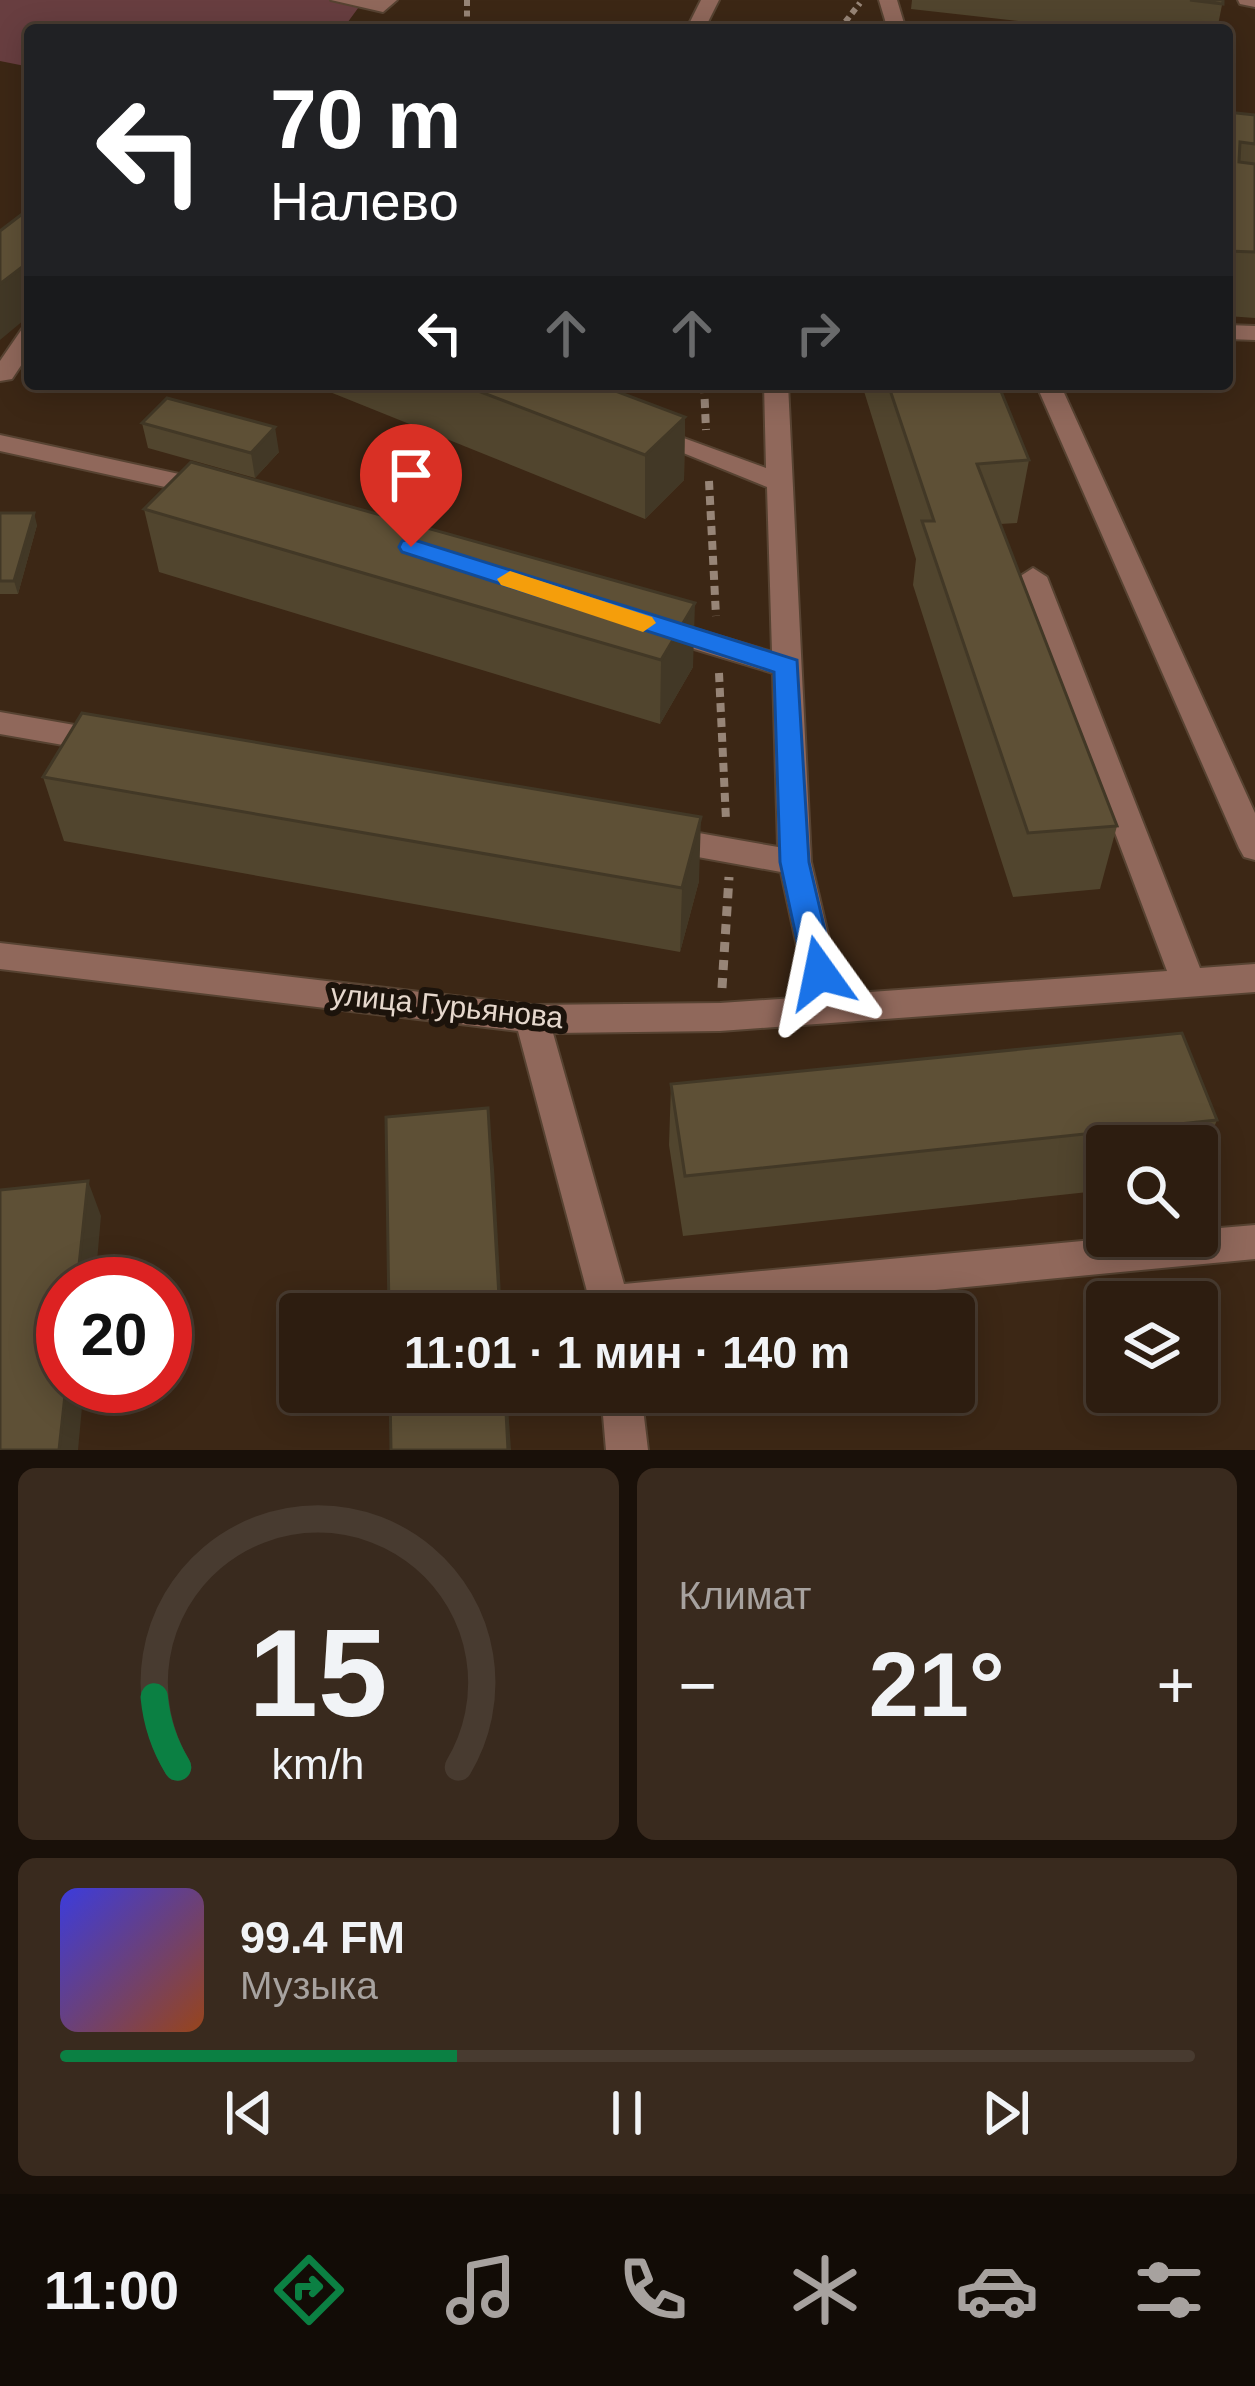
<!DOCTYPE html>
<html lang="ru">
<head>
<meta charset="utf-8">
<style>
	body { margin:0; font-family:Arial,sans-serif; background:#392a1e; color:#f1f3f6; height:100vh; display:flex; flex-direction:column; font-size:45px; white-space:nowrap }
	* { box-sizing:border-box; margin:0 }
	p { font-size:39px; color:#a7a29f }
	.icon { flex:none; width:66px; height:66px; fill:none; stroke:currentColor; stroke-width:2; stroke-linecap:round; stroke-linejoin:round }
	.map { position:relative; height:1450px; overflow:hidden }
	.panel { display:flex; flex-direction:column; gap:18px; padding:18px; background:#191009; flex:1 }
	.panel>* { flex:none }
	.banner { position:absolute; left:24px; top:24px; width:1209px; height:366px; border-radius:12px; box-shadow:0 6px 30px #0003,0 0 0 3px #483b30; background:#202124; color:#fff; overflow:hidden }
	.fabs { position:absolute; left:1086px; top:1125px; display:grid; gap:24px }
	.fabs a { display:grid; place-items:center; width:132px; height:132px; border-radius:12px; background:#2d1d10; box-shadow:0 6px 30px #0003,0 0 0 3px #483b30; font-size:60px }
	.speed { position:absolute; left:36px; top:1257px; display:flex; gap:24px; font-size:60px; font-weight:700; text-align:center }
	.speed>* { display:grid; place-content:center; width:156px; height:156px; border-radius:50%; background:#2d1d10; box-shadow:0 6px 30px #0003,0 0 0 3px #483b30; line-height:1 }
	.speed .limit { border:18px solid #d22; background:#fff; color:#111 }
	.pin { position:absolute; display:grid; place-items:center; width:102px; height:102px; color:#fff; margin:-123px -51px; border-radius:50% 50% 50% 0; rotate:-45deg; box-shadow:0 0 12px #0007 }
	.pin .icon { rotate:45deg }
	.me { position:absolute; width:132px; margin:-66px; rotate:348deg; stroke-linejoin:round; filter:drop-shadow(0 0 9px #0008) }
	.turn { display:flex; align-items:center; gap:42px; height:252px; padding:0 48px; font-size:54px }
	.turn .icon { width:156px; height:156px; stroke-width:2.5 }
	.turn b { display:block; font-size:84px; line-height:102px }
	.lanes { display:flex; align-items:center; height:114px; padding:0 48px; background:#0003; justify-content:center; gap:60px; direction:ltr }
	.lanes .off { opacity:.35 }
	.big { font-size:90px; font-weight:800; line-height:1.1 }
	.panel .tile { flex:1; display:flex; flex-direction:column; justify-content:center; gap:18px; min-width:0; padding:0 42px; border-radius:18px; background:#392a1e }
	.panel .dial { align-items:center; gap:0 }
	.dial svg { height:312px; overflow:visible; fill:none; stroke:#483b30; stroke-width:7; stroke-linecap:round; text-anchor:middle }
	.dial text { fill:#f1f3f6; stroke:none }
	.song { display:flex; align-items:center; gap:36px }
	.cover { width:144px; height:144px; border-radius:18px; background:linear-gradient(135deg,hsl(240 70% 55%),hsl(20 70% 35%)) }
	.played { height:12px; border-radius:6px; background:linear-gradient(90deg,#0b8043 35%,#483b30 35%) }
	.keys { display:flex; justify-content:space-around; direction:ltr }
	.heat { display:flex; justify-content:space-between; align-items:center; font-size:66px; direction:ltr }
	.panel .tiles { flex:1; display:grid; gap:18px; grid-template-columns:1fr 1fr }
	.tile:last-child { grid-column:span 2 }
	.trip { position:absolute; left:279px; top:1293px; width:696px; height:120px; border-radius:12px; background:#2d1d10; box-shadow:0 6px 30px #0003,0 0 0 3px #483b30; font-weight:800; line-height:120px; text-align:center }
	.tab-bar { display:flex; height:192px; justify-content:space-around; align-items:center; background:#120c06; color:#a7a29f }
	.tab-bar .icon { width:84px; height:84px }
	.tab-bar .selected { color:#0b8043 }
	.tab-bar b { font-size:54px; color:#f1f3f6 }
	.map>svg:first-child { display:block }
	.green { fill:#683e40 }
	.lines { fill:none; stroke-linecap:round; stroke-linejoin:round }
	.minor-casing { stroke:#574332; stroke-width:4 }
	.path-far2 { stroke:#978577; stroke-width:6; stroke-dasharray:6 4.5; stroke-linecap:butt }
	.path-far1 { stroke:#978577; stroke-width:8; stroke-dasharray:9 6; stroke-linecap:butt }
	.path { stroke:#978577; stroke-width:9; stroke-dasharray:10 8; stroke-linecap:butt }
	.minor { fill:#90685b; fill-rule:evenodd }
	.wall { fill:#51452e }
	.shaded-wall { fill:#423826 }
	.building { fill:#5e5036; stroke:#423826; stroke-width:3 }
	.route { fill:#1a73e8; stroke:#114b97; stroke-width:3 }
	.slow { fill:#f59e0b }
	.labels { text-anchor:middle; stroke-width:12; stroke-linejoin:round; paint-order:stroke }
	.street-label { font-size:30px; fill:#e6d8cd; stroke:#1c130b }
</style>
</head>
<body>
<div class="map">
<svg width="1255" height="1450" viewBox="0 0 1255 1450">
	<rect width="100%" height="100%" fill="#3c2715"/>
	<path class="green" d="M 0,0 L 364,0 L 342,30 L 30,30 L 30,67 L 0,61 Z"/>
	<g class="lines">
		<g class="minor-casing">
			<path id="minor" d="M 331,0 L 397,0 L 383,12 Z
				M 701,0 L 719,0 L 704,30 L 686,30 Z
				M 879,0 L 897,0 L 906,30 L 888,30 Z
				M 1238,0 L 1255,0 L 1255,7 L 1240,4 Z
				M 1227,325 L 1255,326 L 1255,340 L 1227,339 Z
				M 30,327 L 30,352 L 12,379 L 0,381 L 0,361 L 22,329 Z
				M 764,384 L 788,384 L 811,862 L 842,994 L 1167,971 L 1019,577 L 1033,568 L 1047,577 L 1200,968 L 1255,964 L 1255,992 L 720,1031 L 553,1033 L 624,1284 L 1135,1236 L 1197,1236 L 1197,1230 L 1255,1225 L 1255,1259 L 686,1314 L 593,1314 L 518,1031 L 0,969 L 0,943 L 532,1005 L 720,1003 L 808,997 L 781,872 L 659,850 L 648,846 L 643,838 L 648,830 L 659,826 L 778,847 L 773,673 L 648,635 L 644,628 L 658,618 L 772,652 L 767,487 L 634,433 L 638,428 L 656,428 L 766,468 Z
				M 1036,384 L 1060,384 L 1255,813 L 1255,860 L 1244,857 L 1239,848 Z
				M 0,435 L 211,481 L 224,489 L 211,497 L 0,451 Z
				M 0,712 L 109,731 L 120,734 L 124,742 L 120,750 L 109,753 L 0,734 Z
				M 601,1392 L 641,1392 L 648,1450 L 606,1450 Z"/>
		</g>
		<path class="path-far2" d="M 467,0 L 467,30
			M 839,30 L 860,3"/>
		<path class="path-far1" d="M 704,384 L 706,430
			M 709,481 L 716,616
			M 719,673 L 726,820"/>
		<path class="path" d="M 722,988 L 729,877"/>
		<use href="#minor" class="minor"/>
	</g>
	<path class="wall" d="M 912,0 L 1223,0 L 1217,30 L 1100,30 L 911,9 Z
		M 1227,112 L 1255,115 L 1255,318 L 1227,316 Z
		M 310,384 L 597,384 L 685,417 L 684,480 L 645,519 Z
		M 844,384 L 998,384 L 1029,460 L 1017,523 L 1000,524 L 1117,826 L 1100,889 L 1013,897 L 913,585 L 916,559 L 863,388 L 845,389 Z
		M 142,423 L 279,452 L 255,478 L 148,448 Z
		M 144,509 L 693,667 L 660,724 L 159,572 Z
		M 0,513 L 37,525 L 18,594 L 0,594 Z
		M 43,777 L 699,881 L 680,952 L 64,841 Z
		M 671,1084 L 1217,1120 L 1197,1170 L 1197,1146 L 1107,1146 L 1107,1190 L 683,1236 L 669,1145 Z"/>
	<path class="shaded-wall" d="M 30,261 L 30,315 L 0,340 L 0,284 Z
		M 685,417 L 684,480 L 645,519 L 645,455 Z
		M 275,427 L 279,452 L 255,478 L 251,453 Z
		M 34,513 L 37,525 L 18,594 L 14,581 Z
		M 695,603 L 693,667 L 660,724 L 661,660 Z
		M 701,817 L 699,881 L 680,952 L 682,888 Z
		M 488,1108 L 494,1169 L 502,1314 L 500,1314 Z
		M 88,1181 L 101,1216 L 95,1284 L 77,1284 Z
		M 66,1386 L 84,1386 L 78,1450 L 59,1450 Z
		M 505,1392 L 507,1392 L 511,1450 L 508,1450 Z"/>
	<path class="building" d="M 1190,0 L 1223,0 L 1223,4 Z
		M 1227,112 L 1255,115 L 1255,144 L 1240,142 L 1239,162 L 1255,164 L 1255,252 L 1227,251 Z
		M 30,208 L 30,261 L 0,284 L 0,231 Z
		M 460,384 L 597,384 L 685,417 L 645,455 Z
		M 888,384 L 998,384 L 1029,460 L 977,464 L 1117,826 L 1028,833 L 922,521 L 934,521 Z
		M 167,398 L 275,427 L 251,453 L 142,423 Z
		M 191,462 L 695,603 L 661,660 L 144,509 Z
		M 0,513 L 34,513 L 14,581 L 0,581 Z
		M 82,713 L 701,817 L 682,888 L 43,777 Z
		M 1182,1033 L 1217,1120 L 685,1176 L 671,1084 Z
		M 488,1108 L 500,1314 L 389,1314 L 386,1117 Z
		M 88,1181 L 77,1284 L 63,1284 L 63,1386 L 66,1386 L 59,1450 L 0,1450 L 0,1190 Z
		M 390,1392 L 505,1392 L 508,1450 L 391,1450 Z"/>
	<path class="route" d="M 411,539 L 797,660 L 809,862 L 835,973 L 831,982 L 820,986 L 809,982 L 804,973 L 780,862 L 774,672 L 402,552 L 399,547 L 402,541 Z"/>
	<path class="slow" d="M 510,571 L 652,617 L 656,623 L 643,632 L 501,585 L 497,579 Z"/>
	<g class="labels">
		<g class="street-label">
			<text transform="translate(447 1006) rotate(6)" y="10">улица Гурьянова</text>
		</g>
	</g>
</svg>
<div class="fabs">
<a><svg class="icon" aria-label="search" viewBox="0 0 24 24"><circle cx="10" cy="10" r="6"/><path d="M15 15l6 6"/></svg></a>
<a><svg class="icon" aria-label="layers" viewBox="0 0 24 24"><path d="M12 4l9 5-9 5-9-5zM3 14l9 5 9-5"/></svg></a>
</div>
<div class="speed"><div class="limit">20</div></div>
<div class="pin" style="left:411px;top:547px;background:#d93025"><svg class="icon" aria-label="arrive" viewBox="0 0 24 24"><path d="M6 21V4h12l-3 4 3 4H6"/></svg></div>
<svg class="me" style="left:820px;top:973px" viewBox="-20 -20 40 40"><path d="M0-17L14 15 0 8-14 15z" fill="#1a73e8" stroke="#fff" stroke-width="4"/></svg>
<div class="trip">11:01 · 1 мин · 140 m</div>
<div class="banner">
<div class="turn"><svg class="icon" aria-label="left" viewBox="0 0 24 24"><path d="M17 20v-9H6M10 6l-5 5 5 5"/></svg><div><b>70 m</b>Налево</div></div>
<div class="lanes"><svg class="icon" aria-label="left" viewBox="0 0 24 24"><path d="M17 20v-9H6M10 6l-5 5 5 5"/></svg><svg class="icon off" aria-label="ahead" viewBox="0 0 24 24"><path d="M12 20V5M6 11l6-6 6 6"/></svg><svg class="icon off" aria-label="ahead" viewBox="0 0 24 24"><path d="M12 20V5M6 11l6-6 6 6"/></svg><svg class="icon off" aria-label="right" viewBox="0 0 24 24"><path d="M7 20v-9h11M14 6l5 5-5 5"/></svg></div>
</div>
</div>
<section class="panel">
<div class="tiles">
<div class="tile dial"><svg viewBox="0 0 100 80">
<path d="M14 69A42 42 0 1 1 86 69"/>
<path d="M14 69A42 42 0 0 1 8 51" stroke="#0b8043"/>
<text x="50" y="56" font-size="32" font-weight="700">15</text>
<text x="50" y="72" font-size="11">km/h</text>
</svg></div>
<div class="tile"><p>Климат</p>
<div class="heat"><a>−</a><b class="big">21°</b><a>+</a></div>
</div>
<div class="tile">
<div class="song"><i class="cover"></i><div><b>99.4 FM</b><p>Музыка</p></div></div>
<div class="played"></div>
<div class="keys"><svg class="icon" aria-label="previous" viewBox="0 0 24 24"><path d="M18 5L8 12l10 7zM5 5v14"/></svg><svg class="icon" aria-label="pause" viewBox="0 0 24 24"><path d="M8 5v14M16 5v14"/></svg><svg class="icon" aria-label="next" viewBox="0 0 24 24"><path d="M6 5l10 7-10 7zM19 5v14"/></svg></div>
</div>
</div>
</section>
<nav class="tab-bar">
<b>11:00</b>
<svg class="icon selected" aria-label="directions" viewBox="0 0 24 24"><path d="M12 3l9 9-9 9-9-9zM9 14v-3h6M13 9l2 2-2 2"/></svg>
<svg class="icon" aria-label="music" viewBox="0 0 24 24"><path d="M9 18V5l10-2v13"/><circle cx="6" cy="18" r="3"/><circle cx="16" cy="16" r="3"/></svg>
<svg class="icon" aria-label="phone" viewBox="0 0 24 24"><path d="M5 4h4l2 5-3 2q2 4 5 5l2-3 5 2v4C11 20 4 13 5 4z"/></svg>
<svg class="icon" aria-label="climate" viewBox="0 0 24 24"><path d="M12 3v18M4 7l16 10M4 17L20 7"/></svg>
<svg class="icon" aria-label="car" viewBox="0 0 24 24"><path d="M5 17H2v-5l4-1 3-4h7l3 4 3 1v5h-3M9 17h6M6 11h13"/><circle cx="7" cy="17" r="2"/><circle cx="17" cy="17" r="2"/></svg>
<svg class="icon" aria-label="filters" viewBox="0 0 24 24"><path d="M4 7h16M4 17h16"/><circle cx="9" cy="7" r="2"/><circle cx="15" cy="17" r="2"/></svg>
</nav>
</body>
</html>
